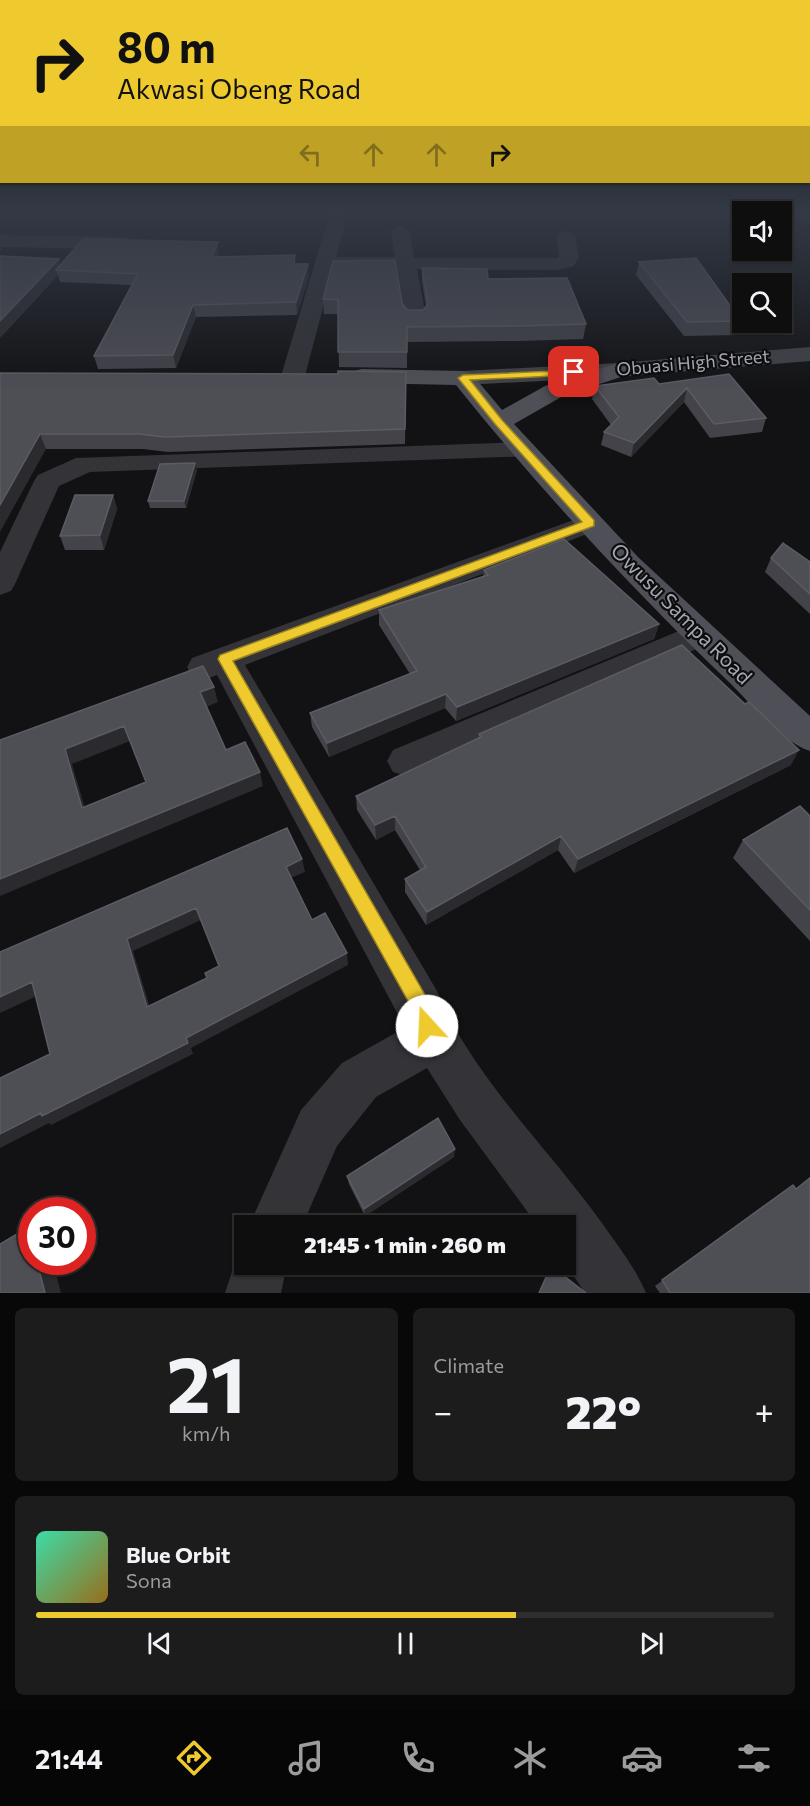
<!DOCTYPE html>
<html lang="en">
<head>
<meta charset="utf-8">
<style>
	body { margin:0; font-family:Commissioner,sans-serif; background:#1c1c1d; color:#f1f3f6; height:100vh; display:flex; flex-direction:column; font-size:22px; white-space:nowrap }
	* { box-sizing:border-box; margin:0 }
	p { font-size:20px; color:#9b9c9e }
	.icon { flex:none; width:33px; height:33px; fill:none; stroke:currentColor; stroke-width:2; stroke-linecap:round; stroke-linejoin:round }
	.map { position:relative; height:1293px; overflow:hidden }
	.panel { display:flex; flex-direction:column; gap:15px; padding:15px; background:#080808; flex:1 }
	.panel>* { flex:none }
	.hud { position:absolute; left:0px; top:0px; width:810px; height:183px; box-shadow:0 2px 4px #0004,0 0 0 2px #2e2e2f; background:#eeca2f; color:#111; overflow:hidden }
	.controls { position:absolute; left:732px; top:201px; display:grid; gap:12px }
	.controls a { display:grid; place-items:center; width:60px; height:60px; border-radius:0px; background:#0e0e0f; box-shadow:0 2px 4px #0004,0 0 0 2px #2e2e2f; font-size:30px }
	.speed { position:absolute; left:18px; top:1197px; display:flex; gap:12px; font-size:30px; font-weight:700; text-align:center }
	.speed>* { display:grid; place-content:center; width:78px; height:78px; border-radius:50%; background:#0e0e0f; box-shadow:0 2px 4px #0004,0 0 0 2px #2e2e2f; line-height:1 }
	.speed .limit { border:9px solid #d22; background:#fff; color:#111 }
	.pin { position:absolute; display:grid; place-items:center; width:51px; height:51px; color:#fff; margin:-26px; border-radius:12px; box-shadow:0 3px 9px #0006 }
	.me { position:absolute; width:66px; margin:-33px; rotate:340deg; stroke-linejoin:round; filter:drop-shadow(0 0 4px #0008) }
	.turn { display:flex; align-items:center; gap:21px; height:126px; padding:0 18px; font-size:27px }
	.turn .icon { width:78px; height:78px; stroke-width:2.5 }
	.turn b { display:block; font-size:42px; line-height:51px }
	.lanes { display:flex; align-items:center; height:57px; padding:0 18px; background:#0003; justify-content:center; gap:30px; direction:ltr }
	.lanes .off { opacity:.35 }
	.big { font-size:45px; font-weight:800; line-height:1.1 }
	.panel .card { flex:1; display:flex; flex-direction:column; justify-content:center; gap:9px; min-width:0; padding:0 21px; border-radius:9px; background:#1c1c1d }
	.panel .dial { align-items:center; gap:0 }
	.dial b { font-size:78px; line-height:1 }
	.song { display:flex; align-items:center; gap:18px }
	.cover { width:72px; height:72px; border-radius:9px; background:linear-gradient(135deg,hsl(160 70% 55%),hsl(40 70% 35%)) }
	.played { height:6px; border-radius:3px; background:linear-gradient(90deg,#eeca2f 65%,#2e2e2f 65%) }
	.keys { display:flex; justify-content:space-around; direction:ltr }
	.heat { display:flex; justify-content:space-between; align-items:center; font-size:33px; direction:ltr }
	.panel .tiles { flex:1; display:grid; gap:15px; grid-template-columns:1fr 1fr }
	.card:last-child { grid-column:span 2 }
	.trip { position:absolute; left:234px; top:1215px; width:342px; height:60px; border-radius:0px; background:#0e0e0f; box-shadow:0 2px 4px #0004,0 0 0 2px #2e2e2f; font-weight:800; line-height:60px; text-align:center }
	.tab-bar { display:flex; height:96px; justify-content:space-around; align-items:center; background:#060606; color:#9b9c9e }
	.tab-bar .icon { width:42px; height:42px }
	.tab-bar .on { color:#eeca2f }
	.tab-bar b { font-size:27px; color:#f1f3f6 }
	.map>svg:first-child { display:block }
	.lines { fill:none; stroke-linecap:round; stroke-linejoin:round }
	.street { fill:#333338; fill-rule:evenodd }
	.secondary { fill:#414248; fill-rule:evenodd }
	.primary { fill:#4f5057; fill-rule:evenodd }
	.wall { fill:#434349 }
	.shaded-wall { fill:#2b2b2f }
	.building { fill:#4e4e55; stroke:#5b5c64; stroke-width:1.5; fill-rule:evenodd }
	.route { fill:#eeca2f; stroke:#9b831f; stroke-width:1.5 }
	.labels { text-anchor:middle; stroke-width:4.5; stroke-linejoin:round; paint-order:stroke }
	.far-street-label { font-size:18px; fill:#a4a6b4; stroke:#0d0d0e }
	.street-label { font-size:21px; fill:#a4a6b4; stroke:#0d0d0e }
</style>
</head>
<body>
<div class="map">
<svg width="810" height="1293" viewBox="0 0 810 1293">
	<rect width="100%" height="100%" fill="#121214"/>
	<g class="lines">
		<path class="street" d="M 324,212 L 342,212 L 346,219 L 336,257 L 395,257 L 391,231 L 400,225 L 409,231 L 414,258 L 557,258 L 559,257 L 557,236 L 566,230 L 575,236 L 579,257 L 574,266 L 557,270 L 417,269 L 426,317 L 423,322 L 407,322 L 404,317 L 397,269 L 333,269 L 305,376 L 301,381 L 285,381 L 281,376 L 328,219 Z
			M 786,212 L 810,213 L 810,226 Z
			M 0,235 L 125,237 L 134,243 L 125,249 L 0,247 Z
			M 524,442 L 533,444 L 537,450 L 533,456 L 90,472 L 59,486 L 15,584 L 11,591 L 0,595 L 0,552 L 34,481 L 38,475 L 76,458 Z
			M 590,514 L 600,517 L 604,523 L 600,529 L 245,665 L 437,991 C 473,1078 548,1147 602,1223 C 618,1246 635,1267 646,1293 L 585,1293 L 566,1264 L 566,1226 L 538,1226 L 460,1120 L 427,1068 L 376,1097 L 337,1146 L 302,1226 L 249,1226 L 301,1110 L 342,1063 L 399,1031 L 403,1024 L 217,675 L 204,680 L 192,676 L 187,667 L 192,658 Z
			M 698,623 L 710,627 L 714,635 L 710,643 L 419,772 L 406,776 L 393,772 L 387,761 L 393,750 Z
			M 244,1243 L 244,1264 L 287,1264 L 281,1293 L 225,1293 L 241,1245 Z"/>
		<path class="secondary" d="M 810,347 L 810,361 L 619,377 L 463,385 L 455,383 L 451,378 L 455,373 L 463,371 L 619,363 Z"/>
		<path class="primary" d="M 619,363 L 627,365 L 631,370 L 627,375 L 563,396 L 514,424 L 639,558 L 810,716 L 810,751 C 782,742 752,705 731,684 C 633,590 541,491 456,385 L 362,383 L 354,381 L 350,376 L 354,371 L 362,369 L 463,371 L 471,373 L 502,410 L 545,386 Z"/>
	</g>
	<path class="wall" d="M 219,254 L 218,257 L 296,264 L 309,276 L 297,315 L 196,317 L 176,368 L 98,369 L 94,356 L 131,285 L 60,282 L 58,275 L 0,338 L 61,265 Z
		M 639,262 L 741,321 L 737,335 L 684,336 L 636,275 Z
		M 422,268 L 488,279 L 586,324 L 583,339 L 520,341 L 407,342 L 407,368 L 339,367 L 338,314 L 324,314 L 323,299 L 402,303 L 407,310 L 423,310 L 426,306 L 422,282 Z
		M 406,372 L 405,444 L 168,452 L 143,449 L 46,449 L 0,373 L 328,374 Z
		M 729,374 L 766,418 L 762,432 L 710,438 L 684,402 L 631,457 L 601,445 L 604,432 L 611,425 L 592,399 L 595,386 L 659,384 Z
		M 197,470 L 186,508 L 150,508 L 148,501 Z
		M 113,495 L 117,509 L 104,550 L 65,550 L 60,536 Z
		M 771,558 L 810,562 L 810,614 L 765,572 Z
		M 484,570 L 659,624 L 654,639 L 456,721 L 445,708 L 329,757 L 312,727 L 310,713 L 410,674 L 379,625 L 379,610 L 483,577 Z
		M 479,734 L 791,765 L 574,873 L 558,850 L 426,925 L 405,892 L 405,879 L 420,870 L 395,830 L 376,840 L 357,810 L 356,796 L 478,739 Z
		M 810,816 L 810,941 L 733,858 L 743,840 Z
		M 454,1157 L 365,1216 L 349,1184 L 347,1176 Z
		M 810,1177 L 810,1293 L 660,1293 L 655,1286 L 793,1185 L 796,1189 Z"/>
	<path class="shaded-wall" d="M 0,242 L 2,249 L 0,252 Z
		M 218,242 L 219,254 L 214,269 L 212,257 Z
		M 59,259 L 62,270 L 56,270 L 58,275 L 0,338 L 0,321 Z
		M 308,264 L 309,276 L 297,315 L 296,302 Z
		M 193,305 L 196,317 L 176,368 L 173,355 Z
		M 687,388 L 684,402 L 631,457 L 634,443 Z
		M 40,434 L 46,449 L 0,532 L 0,505 Z
		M 195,463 L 197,470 L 186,508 L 184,501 Z
		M 113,495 L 117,509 L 104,550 L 100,535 Z
		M 659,624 L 654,639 L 456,721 L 457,707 Z
		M 214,687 L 218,702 L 204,708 L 200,692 Z
		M 446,694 L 445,708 L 329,757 L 327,743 Z
		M 124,726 L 130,741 L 72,764 L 89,822 L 82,808 L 65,749 Z
		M 799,750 L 791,765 L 574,873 L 578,859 Z
		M 260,772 L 263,786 L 0,896 L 0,879 Z
		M 395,816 L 395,830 L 376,840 L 375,825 Z
		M 561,836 L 558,850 L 426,925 L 427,912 Z
		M 302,859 L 305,872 L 288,879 L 286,867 Z
		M 196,908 L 201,920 L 133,951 L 153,1018 L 147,1007 L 127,939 Z
		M 347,953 L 348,965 L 191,1048 L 193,1054 L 51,1125 L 49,1123 L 0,1148 L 0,1134 Z
		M 32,982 L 41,994 L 0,1013 L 0,997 Z
		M 455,1149 L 454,1157 L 365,1216 L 364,1209 Z
		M 37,1262 L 53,1262 L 61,1293 L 45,1293 Z"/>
	<path class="building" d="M 83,239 L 218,242 L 212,257 L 295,255 L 294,264 L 308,264 L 296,302 L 193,305 L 173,355 L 94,356 L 138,274 L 56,270 Z
		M 0,256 L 59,259 L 0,321 Z
		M 696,258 L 741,321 L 687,322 L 639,262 Z
		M 395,260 L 402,303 L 407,310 L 423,310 L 428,304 L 422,268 L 487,269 L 488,279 L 567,278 L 586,324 L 521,326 L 407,327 L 407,352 L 338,352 L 338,300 L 323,299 L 333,261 Z
		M 338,371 L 406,372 L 405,429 L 165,437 L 139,434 L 40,434 L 0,505 L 0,373 L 328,374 L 338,374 Z
		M 729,374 L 766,418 L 714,424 L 687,388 L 634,443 L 604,432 L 619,417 L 595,386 L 654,378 L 659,384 Z
		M 195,463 L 184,501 L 148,501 L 160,464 Z
		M 75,495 L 113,495 L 100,535 L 60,536 Z
		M 564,539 L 659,624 L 457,707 L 446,694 L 327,743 L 310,713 L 417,671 L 379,610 L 488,575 L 484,570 Z
		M 783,543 L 810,562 L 810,594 L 771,558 Z
		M 682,645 L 745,704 L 749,702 L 799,750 L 578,859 L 561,836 L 427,912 L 405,879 L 426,867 L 395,816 L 375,825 L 356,796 L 481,737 L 479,734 Z
		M 203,666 L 214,687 L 200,692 L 226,750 L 245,742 L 260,772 L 0,879 L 0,740 ZM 124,726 L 146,782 L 82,808 L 65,749 Z
		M 800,806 L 810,816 L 810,910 L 743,840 Z
		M 287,828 L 302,859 L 286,867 L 312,920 L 325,913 L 347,953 L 186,1038 L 188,1043 L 42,1116 L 41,1113 L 0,1134 L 0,1078 L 50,1054 L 32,982 L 0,997 L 0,952 ZM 196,908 L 219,966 L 205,973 L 207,978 L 147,1007 L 127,939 Z
		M 438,1118 L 455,1149 L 364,1209 L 347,1176 Z
		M 810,1178 L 810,1293 L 670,1293 L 662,1280 L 793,1185 L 796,1189 Z
		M 29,1227 L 32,1239 L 32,1262 L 37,1262 L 45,1293 L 0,1293 L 0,1244 Z
		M 551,1266 L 586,1293 L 539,1293 Z"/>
	<linearGradient id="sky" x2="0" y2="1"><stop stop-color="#0a0a0b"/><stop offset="0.54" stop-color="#333945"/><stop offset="1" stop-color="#333945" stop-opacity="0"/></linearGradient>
	<rect width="810" height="393" fill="url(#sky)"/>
	<path class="route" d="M 578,370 L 579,372 L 574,375 L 470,380 L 502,420 L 594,520 L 594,526 L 233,661 L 428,1000 L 436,1026 L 433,1032 L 427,1035 L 420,1032 L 413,1010 L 218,659 L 220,655 L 582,522 L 495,424 L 458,378 L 463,375 Z"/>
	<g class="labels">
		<g class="far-street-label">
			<text transform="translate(693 363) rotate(-5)" y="6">Obuasi High Street</text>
		</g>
		<g class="street-label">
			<text transform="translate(681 614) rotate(45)" y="7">Owusu Sampa Road</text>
		</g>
	</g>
</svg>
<div class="controls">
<a><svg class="icon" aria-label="sound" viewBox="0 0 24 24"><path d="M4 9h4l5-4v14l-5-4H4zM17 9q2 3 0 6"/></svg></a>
<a><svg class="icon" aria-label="search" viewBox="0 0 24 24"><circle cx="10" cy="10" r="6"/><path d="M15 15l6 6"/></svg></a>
</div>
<div class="speed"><div class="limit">30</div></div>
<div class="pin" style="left:574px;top:372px;background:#d93025"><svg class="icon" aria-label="arrive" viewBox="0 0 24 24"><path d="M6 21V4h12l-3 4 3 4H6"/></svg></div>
<svg class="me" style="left:427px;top:1026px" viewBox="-20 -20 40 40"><circle r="19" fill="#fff"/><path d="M0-13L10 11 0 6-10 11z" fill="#eeca2f"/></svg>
<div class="trip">21:45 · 1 min · 260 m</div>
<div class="hud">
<div class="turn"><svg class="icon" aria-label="right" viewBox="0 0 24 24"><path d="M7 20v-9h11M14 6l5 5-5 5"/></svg><div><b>80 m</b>Akwasi Obeng Road</div></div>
<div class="lanes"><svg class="icon off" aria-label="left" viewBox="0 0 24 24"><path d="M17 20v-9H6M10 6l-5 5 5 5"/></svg><svg class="icon off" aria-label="ahead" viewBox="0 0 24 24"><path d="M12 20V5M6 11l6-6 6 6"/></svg><svg class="icon off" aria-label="ahead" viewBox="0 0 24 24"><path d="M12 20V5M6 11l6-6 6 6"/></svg><svg class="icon" aria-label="right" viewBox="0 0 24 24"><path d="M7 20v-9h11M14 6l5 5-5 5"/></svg></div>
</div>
</div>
<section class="panel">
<div class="tiles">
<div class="card dial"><b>21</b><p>km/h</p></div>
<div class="card"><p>Climate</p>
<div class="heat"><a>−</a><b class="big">22°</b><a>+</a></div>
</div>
<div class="card">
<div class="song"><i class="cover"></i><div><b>Blue Orbit</b><p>Sona</p></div></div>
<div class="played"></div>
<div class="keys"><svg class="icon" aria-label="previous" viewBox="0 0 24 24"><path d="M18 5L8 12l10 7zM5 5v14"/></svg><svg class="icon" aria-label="pause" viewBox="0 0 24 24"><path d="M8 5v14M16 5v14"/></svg><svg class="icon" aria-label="next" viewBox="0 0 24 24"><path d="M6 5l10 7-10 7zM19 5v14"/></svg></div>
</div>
</div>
</section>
<nav class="tab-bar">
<b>21:44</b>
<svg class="icon on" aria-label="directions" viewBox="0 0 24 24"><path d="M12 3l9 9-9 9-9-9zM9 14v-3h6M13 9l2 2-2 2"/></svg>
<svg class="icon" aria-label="music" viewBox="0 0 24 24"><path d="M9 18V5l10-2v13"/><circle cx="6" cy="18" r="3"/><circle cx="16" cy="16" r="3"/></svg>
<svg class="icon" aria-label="phone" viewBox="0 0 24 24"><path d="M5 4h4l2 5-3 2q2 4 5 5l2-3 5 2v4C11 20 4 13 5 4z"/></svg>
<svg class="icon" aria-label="climate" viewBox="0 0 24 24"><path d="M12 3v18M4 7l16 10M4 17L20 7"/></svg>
<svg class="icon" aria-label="car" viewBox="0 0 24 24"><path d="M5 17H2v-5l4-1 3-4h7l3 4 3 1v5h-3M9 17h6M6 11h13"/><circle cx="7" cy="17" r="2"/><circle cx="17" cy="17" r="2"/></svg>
<svg class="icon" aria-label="filters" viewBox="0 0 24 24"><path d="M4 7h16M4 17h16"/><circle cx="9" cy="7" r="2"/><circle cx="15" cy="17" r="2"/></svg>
</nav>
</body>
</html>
